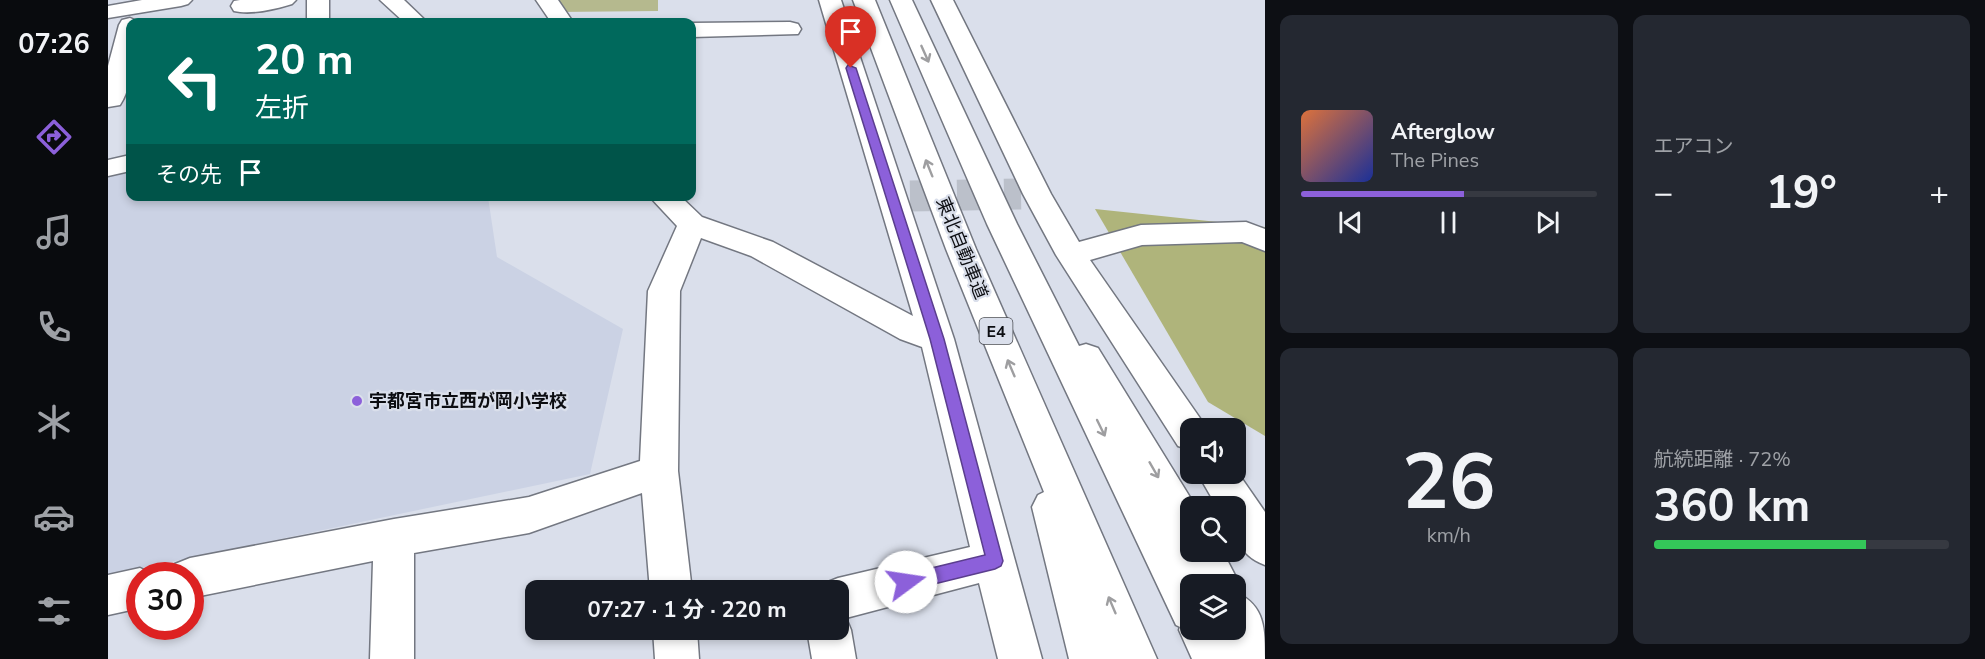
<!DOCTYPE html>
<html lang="ja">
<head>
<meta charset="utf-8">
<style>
	body { margin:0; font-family:"Nunito Sans","Noto Sans JP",sans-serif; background:#242831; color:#f1f3f6; height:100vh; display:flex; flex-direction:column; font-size:22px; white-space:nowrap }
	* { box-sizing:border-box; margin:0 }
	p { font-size:20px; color:#9ea1a6 }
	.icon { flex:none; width:33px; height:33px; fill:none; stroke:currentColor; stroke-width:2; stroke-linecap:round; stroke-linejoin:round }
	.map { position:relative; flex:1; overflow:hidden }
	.drawer { display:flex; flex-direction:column; gap:15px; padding:15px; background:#0d0f14; width:720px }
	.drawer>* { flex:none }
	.hud { position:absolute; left:18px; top:18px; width:570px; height:183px; border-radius:12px; box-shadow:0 3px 9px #0003; background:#00695c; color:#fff; overflow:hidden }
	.tools { position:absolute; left:1072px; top:418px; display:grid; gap:12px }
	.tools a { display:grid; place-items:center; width:66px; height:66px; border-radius:12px; background:#171b24; box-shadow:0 3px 9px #0003; font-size:30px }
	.speed { position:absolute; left:18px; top:562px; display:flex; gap:12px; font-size:30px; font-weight:700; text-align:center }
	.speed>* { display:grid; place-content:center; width:78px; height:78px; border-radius:50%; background:#171b24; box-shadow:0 3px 9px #0003; line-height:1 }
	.speed .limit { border:9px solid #d22; background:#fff; color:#111 }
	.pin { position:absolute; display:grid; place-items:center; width:51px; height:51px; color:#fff; margin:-62px -26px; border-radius:50% 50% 50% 0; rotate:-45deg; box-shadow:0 0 6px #0007 }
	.pin .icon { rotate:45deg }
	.me { position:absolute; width:66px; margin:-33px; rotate:76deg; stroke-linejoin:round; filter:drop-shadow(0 0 4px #0008) }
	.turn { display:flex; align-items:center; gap:21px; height:126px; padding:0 30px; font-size:27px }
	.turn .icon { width:78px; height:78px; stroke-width:2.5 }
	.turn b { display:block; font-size:42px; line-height:51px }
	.then { display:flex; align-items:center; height:57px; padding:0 30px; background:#0003; gap:12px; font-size:22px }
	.big { font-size:45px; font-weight:700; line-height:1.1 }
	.drawer .tile { flex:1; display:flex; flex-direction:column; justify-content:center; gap:9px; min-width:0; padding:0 21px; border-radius:12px; background:#242831 }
	.drawer .dial { align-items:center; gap:0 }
	.dial b { font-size:78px; line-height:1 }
	.song { display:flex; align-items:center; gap:18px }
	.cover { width:72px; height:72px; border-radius:9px; background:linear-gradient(135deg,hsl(20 70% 55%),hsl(230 70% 35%)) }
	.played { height:6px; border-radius:3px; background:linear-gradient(90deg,#8c60da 55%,#363941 55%) }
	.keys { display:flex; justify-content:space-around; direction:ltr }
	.heat { display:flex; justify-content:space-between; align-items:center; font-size:33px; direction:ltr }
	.charge { height:9px; border-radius:4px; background:linear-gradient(90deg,#34c759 72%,#363941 0) }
	.drawer .tiles { flex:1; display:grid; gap:15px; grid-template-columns:repeat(2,1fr) }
	.trip { position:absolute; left:417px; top:580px; width:324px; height:60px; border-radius:12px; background:#171b24; box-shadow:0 3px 9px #0003; font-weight:700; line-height:60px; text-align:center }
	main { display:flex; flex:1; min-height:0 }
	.tab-bar { display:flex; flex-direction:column; width:108px; justify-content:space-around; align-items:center; background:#090b0e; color:#9ea1a6 }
	.tab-bar .icon { width:42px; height:42px }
	.tab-bar .active { color:#8c60da }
	.tab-bar b { font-size:27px; color:#f1f3f6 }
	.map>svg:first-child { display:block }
	.built { fill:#cbd2e4 }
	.green { fill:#b5b98e }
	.forest { fill:#afb47b }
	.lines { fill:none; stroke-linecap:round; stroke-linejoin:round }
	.minor-tunnel { stroke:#bbc0ca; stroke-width:31; stroke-dasharray:31 16; stroke-linecap:butt }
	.minor-casing { stroke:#737781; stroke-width:3 }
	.highway-casing { stroke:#737781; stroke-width:3 }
	.minor { fill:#fff; fill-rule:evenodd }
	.highway { fill:#fff; fill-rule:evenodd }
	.oneway { stroke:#9e9ea0 }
	.route { fill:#8c60da; stroke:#5b3e8e; stroke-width:1.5 }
	.poi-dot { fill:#8c60da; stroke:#dadfeb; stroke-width:2 }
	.labels { text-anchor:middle; stroke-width:4.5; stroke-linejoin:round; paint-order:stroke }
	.shield { fill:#dadfeb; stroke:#4a4c52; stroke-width:1.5 }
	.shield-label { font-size:16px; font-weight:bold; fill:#0c0d11 }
	.street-label { font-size:18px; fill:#0c0d11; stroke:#dadfeb }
	.poi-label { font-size:18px; font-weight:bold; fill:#0c0d11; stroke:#dadfeb; text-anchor:start }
</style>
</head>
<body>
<main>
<nav class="tab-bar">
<b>07:26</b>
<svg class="icon active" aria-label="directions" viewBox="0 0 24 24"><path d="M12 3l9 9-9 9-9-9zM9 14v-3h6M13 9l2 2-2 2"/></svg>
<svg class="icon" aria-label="music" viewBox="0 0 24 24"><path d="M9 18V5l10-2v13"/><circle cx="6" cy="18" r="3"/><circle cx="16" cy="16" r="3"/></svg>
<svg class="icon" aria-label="phone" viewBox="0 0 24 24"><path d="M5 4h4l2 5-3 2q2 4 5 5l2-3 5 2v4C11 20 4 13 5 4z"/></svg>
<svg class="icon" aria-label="climate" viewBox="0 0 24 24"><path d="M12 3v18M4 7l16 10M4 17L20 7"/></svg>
<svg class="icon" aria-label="car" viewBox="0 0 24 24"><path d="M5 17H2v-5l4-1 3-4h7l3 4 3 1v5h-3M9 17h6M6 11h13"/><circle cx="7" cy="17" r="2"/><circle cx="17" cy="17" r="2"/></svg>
<svg class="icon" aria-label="filters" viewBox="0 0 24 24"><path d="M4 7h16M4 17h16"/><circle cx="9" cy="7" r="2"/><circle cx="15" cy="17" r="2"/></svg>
</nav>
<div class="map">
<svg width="1157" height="659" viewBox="0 0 1157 659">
	<rect width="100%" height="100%" fill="#dadfeb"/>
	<path class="built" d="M 22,172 L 22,196 L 380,197 L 389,257 L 515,329 L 482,474 L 0,575 L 0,177 Z"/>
	<path class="green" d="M 443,0 L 550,0 L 550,11 L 450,12 Z"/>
	<path class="forest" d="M 987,209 L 1157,227 L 1157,436 L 1100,402 Z"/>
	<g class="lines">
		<path class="minor-tunnel" d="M 802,196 L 913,194"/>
		<g class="minor-casing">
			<path id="minor" d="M 34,0 L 84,0 L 80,4 L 73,6 L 0,18 L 0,6 Z
				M 132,0 L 188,0 L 184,4 C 168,9 143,15 126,11 L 123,6 L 126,1 Z
				M 199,0 L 221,0 L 221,22 L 199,22 Z
				M 272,0 L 296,0 L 319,22 L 296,22 Z
				M 428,0 L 450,0 L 465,22 L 443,22 Z
				M 711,0 L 733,0 L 846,339 L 934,659 L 890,659 L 871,583 L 738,618 L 743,630 L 748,659 L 704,659 L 699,630 L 730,630 L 730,591 L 712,591 L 715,584 L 730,578 L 862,547 L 814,347 L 792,339 L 643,256 L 593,238 L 572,291 L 570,471 L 584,591 L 542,591 L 534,493 L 421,533 L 306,553 L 306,659 L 262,659 L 265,561 L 82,598 L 82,576 L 62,576 L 67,564 L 82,558 L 286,519 L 421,497 L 532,461 L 540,291 L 569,226 L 541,196 L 572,196 L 594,217 L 665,242 L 805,316 Z
				M 823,0 L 845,0 L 943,194 L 971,242 L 1033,225 L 1138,222 L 1157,229 L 1157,251 L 1134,242 L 1034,245 L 982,260 L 1096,424 L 1098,429 L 1083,429 L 1083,450 L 1070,446 L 948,255 L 915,194 Z
				M 22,18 L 31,22 L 22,22 C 22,48 27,83 12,105 L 0,107 L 0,66 L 11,25 L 14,20 Z
				M 682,22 L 690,24 L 693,29 L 690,34 L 584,37 L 584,23 Z
				M 22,155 L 22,171 L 0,176 L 0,160 Z
				M 1128,470 L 1157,512 L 1157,565 C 1128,554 1128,535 1128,507 L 1109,507 L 1090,474 L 1128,474 Z
				M 32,568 L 48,576 L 32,576 L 32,608 L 0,615 L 0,575 Z
				M 545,630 L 589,630 L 591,659 L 547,659 Z"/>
		</g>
		<g class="highway-casing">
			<path id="highway" d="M 745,0 L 767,0 L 868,249 L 1049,659 L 961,659 L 924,507 L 930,495 L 936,492 L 838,249 Z
				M 782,0 L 804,0 L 909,224 L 971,346 L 978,344 L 990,348 L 1088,507 L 1083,507 L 1083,552 L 1115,552 L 1132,585 L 1129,593 C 1157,606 1157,629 1157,659 L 1084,659 L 1071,630 L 1072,627 L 1068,625 L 879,224 ZM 1083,585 L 1128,585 L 1128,630 L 1083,630 Z"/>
		</g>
		<use href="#minor" class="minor"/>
		<use href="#highway" class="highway"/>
	</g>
	<defs><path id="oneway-shaft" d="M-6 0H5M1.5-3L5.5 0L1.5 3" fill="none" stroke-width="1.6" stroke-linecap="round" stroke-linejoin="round" transform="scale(1.5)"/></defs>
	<g class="oneway">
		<use href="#oneway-shaft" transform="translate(817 54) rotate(66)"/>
		<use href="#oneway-shaft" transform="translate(821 168) rotate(-112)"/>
		<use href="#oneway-shaft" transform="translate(903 368) rotate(-113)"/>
		<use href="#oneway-shaft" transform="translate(993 428) rotate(64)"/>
		<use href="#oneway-shaft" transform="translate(1046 470) rotate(60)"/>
		<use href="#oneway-shaft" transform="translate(1004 605) rotate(-113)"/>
	</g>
	<path class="route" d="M 740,65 L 748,68 L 836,339 L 895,561 L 893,566 L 887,569 L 798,591 L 791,588 L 789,582 L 791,576 L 877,555 L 822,339 L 738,68 Z"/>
	<circle class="poi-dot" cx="249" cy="401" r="6"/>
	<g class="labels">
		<rect class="shield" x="871.5" y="318" width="33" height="26" rx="4.5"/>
		<g class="shield-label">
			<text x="888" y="337">E4</text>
		</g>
		<g class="street-label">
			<text transform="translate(854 248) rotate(68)" y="6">東北自動車道</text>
		</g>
		<g class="poi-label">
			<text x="261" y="407">宇都宮市立西が岡小学校</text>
		</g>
	</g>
</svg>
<div class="tools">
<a><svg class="icon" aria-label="sound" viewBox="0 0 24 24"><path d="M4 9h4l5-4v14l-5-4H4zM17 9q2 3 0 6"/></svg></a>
<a><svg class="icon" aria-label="search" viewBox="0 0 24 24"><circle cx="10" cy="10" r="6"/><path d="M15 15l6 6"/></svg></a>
<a><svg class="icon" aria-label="layers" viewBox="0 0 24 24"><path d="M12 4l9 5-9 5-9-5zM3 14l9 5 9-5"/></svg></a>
</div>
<div class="speed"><div class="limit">30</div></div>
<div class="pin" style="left:743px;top:68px;background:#d93025"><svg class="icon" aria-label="arrive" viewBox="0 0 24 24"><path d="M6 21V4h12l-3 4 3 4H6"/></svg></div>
<svg class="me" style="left:798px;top:582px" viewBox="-20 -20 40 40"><circle r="19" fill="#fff"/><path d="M0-13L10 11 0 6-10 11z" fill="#8c60da"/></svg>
<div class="trip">07:27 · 1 分 · 220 m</div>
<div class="hud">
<div class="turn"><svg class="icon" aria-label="left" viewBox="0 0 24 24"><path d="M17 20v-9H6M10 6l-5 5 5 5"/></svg><div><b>20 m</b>左折</div></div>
<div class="then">その先<svg class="icon" aria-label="arrive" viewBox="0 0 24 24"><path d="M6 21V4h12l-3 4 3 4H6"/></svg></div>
</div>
</div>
<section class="drawer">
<div class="tiles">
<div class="tile">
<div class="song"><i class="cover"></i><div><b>Afterglow</b><p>The Pines</p></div></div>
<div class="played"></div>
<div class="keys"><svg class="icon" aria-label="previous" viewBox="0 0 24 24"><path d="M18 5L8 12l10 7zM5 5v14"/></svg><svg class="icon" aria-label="pause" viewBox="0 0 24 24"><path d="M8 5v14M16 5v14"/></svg><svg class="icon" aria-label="next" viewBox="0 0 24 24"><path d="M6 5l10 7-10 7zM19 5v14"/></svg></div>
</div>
<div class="tile"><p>エアコン</p>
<div class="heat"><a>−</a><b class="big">19°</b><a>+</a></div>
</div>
<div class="tile dial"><b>26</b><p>km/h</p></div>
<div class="tile"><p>航続距離 · 72%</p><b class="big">360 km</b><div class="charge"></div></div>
</div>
</section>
</main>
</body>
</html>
